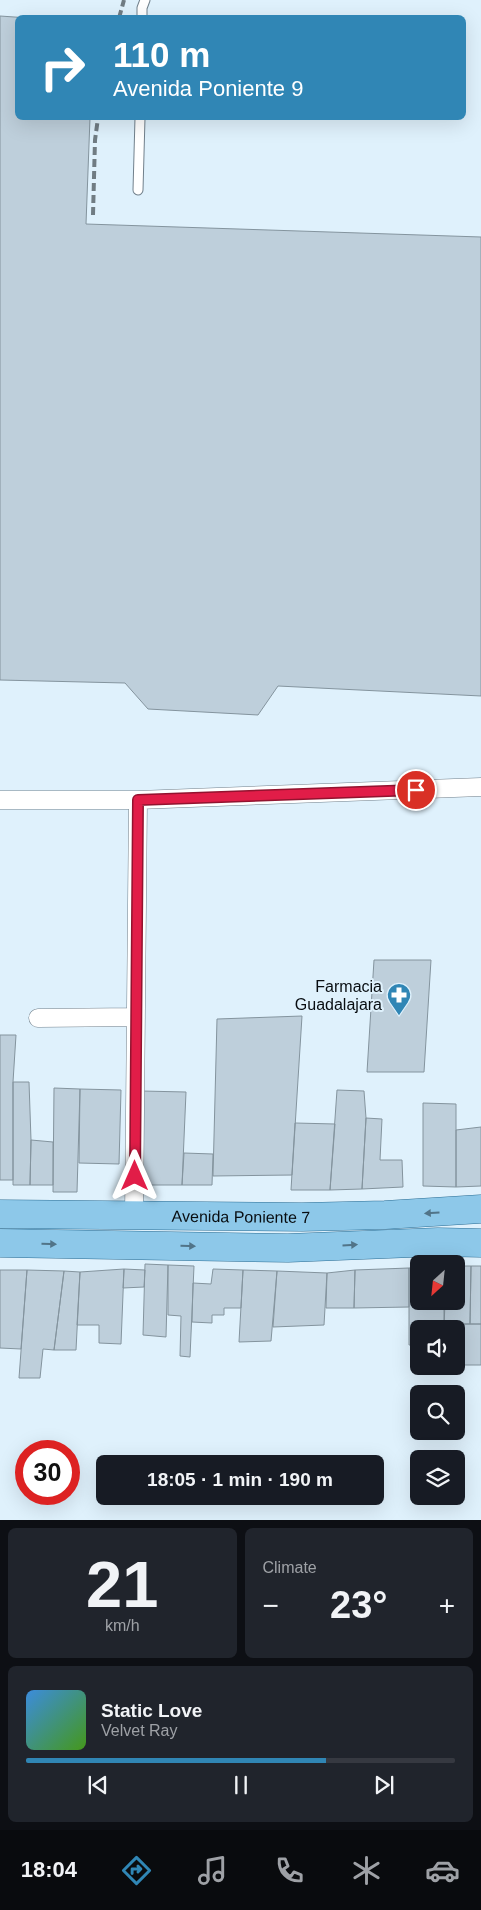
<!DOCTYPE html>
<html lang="en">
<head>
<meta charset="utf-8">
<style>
	body { margin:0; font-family:Arial,sans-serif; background:#20242c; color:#f1f3f6; height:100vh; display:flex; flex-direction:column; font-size:19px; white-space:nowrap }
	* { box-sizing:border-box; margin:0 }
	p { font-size:16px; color:#9ea1a6 }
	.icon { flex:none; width:28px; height:28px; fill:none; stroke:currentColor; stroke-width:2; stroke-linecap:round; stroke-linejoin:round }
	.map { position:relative; height:1520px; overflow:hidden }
	.side { display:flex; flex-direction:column; gap:8px; padding:8px; background:#0d0f14; flex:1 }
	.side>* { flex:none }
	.guide { position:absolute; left:15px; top:15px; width:451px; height:105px; border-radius:8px; box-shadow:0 5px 20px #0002; background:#3086b5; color:#fff; overflow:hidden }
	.needle { width:32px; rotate:207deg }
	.fabs { position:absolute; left:410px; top:1255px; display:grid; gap:10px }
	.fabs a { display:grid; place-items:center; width:55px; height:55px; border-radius:8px; background:#171b24; box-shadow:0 5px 20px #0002; font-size:25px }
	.speed { position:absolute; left:15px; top:1440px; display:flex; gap:10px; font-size:25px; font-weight:700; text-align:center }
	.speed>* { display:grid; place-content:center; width:65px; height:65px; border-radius:50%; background:#171b24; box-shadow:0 5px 20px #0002; line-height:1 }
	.speed .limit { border:8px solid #d22; background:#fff; color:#111 }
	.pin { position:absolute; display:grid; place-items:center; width:42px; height:42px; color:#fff; margin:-21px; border:2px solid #fff; border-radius:50%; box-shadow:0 1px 5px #0007 }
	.me { position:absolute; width:55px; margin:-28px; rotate:0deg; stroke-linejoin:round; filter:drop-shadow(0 0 4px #0008) }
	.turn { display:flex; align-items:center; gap:18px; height:105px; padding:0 15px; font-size:22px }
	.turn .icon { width:65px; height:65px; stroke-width:2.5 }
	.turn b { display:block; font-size:35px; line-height:42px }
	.big { font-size:38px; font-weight:600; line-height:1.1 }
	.side .widget { flex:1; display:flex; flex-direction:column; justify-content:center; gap:8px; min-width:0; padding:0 18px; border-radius:8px; background:#20242c }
	.side .dial { align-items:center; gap:0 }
	.dial b { font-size:65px; line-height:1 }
	.song { display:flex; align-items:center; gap:15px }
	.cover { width:60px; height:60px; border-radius:8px; background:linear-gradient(135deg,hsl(210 70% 55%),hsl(100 70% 35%)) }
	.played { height:5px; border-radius:2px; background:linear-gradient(90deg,#3086b5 70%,#363941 70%) }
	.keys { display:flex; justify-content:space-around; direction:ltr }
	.heat { display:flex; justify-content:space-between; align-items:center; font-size:28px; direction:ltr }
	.side .tiles { flex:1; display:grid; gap:8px; grid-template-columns:1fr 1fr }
	.widget:last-child { grid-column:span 2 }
	.trip { position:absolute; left:96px; top:1455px; width:288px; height:50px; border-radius:8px; background:#171b24; box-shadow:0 5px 20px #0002; font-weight:600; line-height:50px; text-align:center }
	.menu { display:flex; height:80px; justify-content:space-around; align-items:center; background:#090b0e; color:#9ea1a6 }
	.menu .icon { width:35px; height:35px }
	.menu .selected { color:#3086b5 }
	.menu b { font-size:22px; color:#f1f3f6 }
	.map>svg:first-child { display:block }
	.building { fill:#becfdb; stroke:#84949e }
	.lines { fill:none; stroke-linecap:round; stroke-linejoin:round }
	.service-casing { stroke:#72818c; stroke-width:11 }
	.minor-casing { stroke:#72818c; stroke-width:19 }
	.primary-casing { stroke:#2d6e94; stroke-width:29 }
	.service { stroke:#fff; stroke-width:9 }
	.minor { stroke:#fff; stroke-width:18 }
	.primary { stroke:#8dc8e9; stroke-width:28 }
	.rail { stroke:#707c83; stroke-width:4; stroke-dasharray:8 4; stroke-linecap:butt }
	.oneway { fill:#517488 }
	.route-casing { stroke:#92132f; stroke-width:12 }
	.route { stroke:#e11d48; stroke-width:9 }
	.labels { text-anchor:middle; stroke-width:4; stroke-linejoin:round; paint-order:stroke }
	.poi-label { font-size:16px; fill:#080d11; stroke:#dff1fc; text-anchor:end }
	.street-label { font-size:16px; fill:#080d11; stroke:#dff1fc }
</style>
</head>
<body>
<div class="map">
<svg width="481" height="1520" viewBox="0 0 481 1520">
	<rect width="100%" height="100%" fill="#dff1fc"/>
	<path class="building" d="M 0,16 L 29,18 L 18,18 L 18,118 L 90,118 L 86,224 L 481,237 L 481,696 L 278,686 L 258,715 L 148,709 L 125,683 L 0,680 Z
		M 374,960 L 431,960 L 424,1072 L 367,1072 Z
		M 302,1016 L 292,1175 L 213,1176 L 217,1019 Z
		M 0,1035 L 16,1035 L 13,1082 L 13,1180 L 0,1180 Z
		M 13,1082 L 29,1082 L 31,1140 L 30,1185 L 13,1185 Z
		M 54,1088 L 80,1089 L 77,1192 L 53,1192 Z
		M 80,1089 L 121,1090 L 119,1164 L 79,1163 Z
		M 337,1090 L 364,1091 L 366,1118 L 362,1189 L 330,1190 Z
		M 142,1091 L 186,1092 L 182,1185 L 142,1185 Z
		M 423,1103 L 456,1104 L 456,1187 L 423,1186 Z
		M 366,1118 L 382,1119 L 380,1160 L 402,1160 L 403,1187 L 362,1189 Z
		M 295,1123 L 335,1124 L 330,1190 L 291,1190 Z
		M 481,1127 L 481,1186 L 456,1187 L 456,1130 Z
		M 31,1140 L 53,1142 L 53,1185 L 30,1185 Z
		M 184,1153 L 213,1154 L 212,1185 L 182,1185 Z
		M 145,1264 L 168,1265 L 166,1337 L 143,1335 Z
		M 168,1265 L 194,1266 L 190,1357 L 180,1356 L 181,1316 L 168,1315 Z
		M 456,1266 L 471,1266 L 470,1324 L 444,1324 L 444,1301 L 456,1301 Z
		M 471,1266 L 481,1266 L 481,1324 L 470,1324 Z
		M 419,1267 L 419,1301 L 445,1301 L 444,1329 L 419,1329 L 419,1345 L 409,1345 L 409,1268 Z
		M 409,1268 L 409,1307 L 354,1308 L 355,1270 Z
		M 124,1269 L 121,1344 L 99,1343 L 99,1325 L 77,1325 L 80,1272 Z
		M 124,1269 L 145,1270 L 144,1287 L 123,1288 Z
		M 213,1269 L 243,1270 L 241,1308 L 224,1308 L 224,1315 L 212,1315 L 212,1323 L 192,1322 L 193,1283 L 211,1284 Z
		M 0,1270 L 27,1270 L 21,1349 L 0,1348 Z
		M 27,1270 L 64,1271 L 54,1350 L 43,1349 L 40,1378 L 19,1378 Z
		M 243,1270 L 277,1271 L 271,1341 L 239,1342 Z
		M 355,1270 L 354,1308 L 326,1308 L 327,1273 Z
		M 64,1271 L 80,1272 L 76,1350 L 54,1350 Z
		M 277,1271 L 327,1273 L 324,1325 L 273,1327 Z
		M 444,1324 L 481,1324 L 481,1365 L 456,1365 L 456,1329 L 444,1329 Z"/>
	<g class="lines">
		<g class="service-casing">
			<path id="service" d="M 142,18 L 142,8 L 145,0
				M 138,190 L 140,118"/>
		</g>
		<g class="minor-casing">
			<path id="minor" d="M 0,800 L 138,800 L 481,787
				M 38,1018 L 136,1017
				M 134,1215 L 138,800"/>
		</g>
		<g class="primary-casing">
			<g id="primary">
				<path id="s1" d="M 0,1214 L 302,1217 L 385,1215 L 481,1209"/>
				<path d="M 0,1243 L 288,1248 L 438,1242 L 481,1243"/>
			</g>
		</g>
		<use href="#service" class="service"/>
		<use href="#minor" class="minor"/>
		<use href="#primary" class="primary"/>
		<path class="rail" d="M 119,18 L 124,0
			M 93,215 L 95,140 L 98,118"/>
	</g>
	<defs><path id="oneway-solid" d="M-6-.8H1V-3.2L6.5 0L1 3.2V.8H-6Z" transform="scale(1.25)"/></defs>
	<g class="oneway">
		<use href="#oneway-solid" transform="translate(432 1213) rotate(177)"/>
		<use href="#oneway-solid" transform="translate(49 1244) rotate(1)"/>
		<use href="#oneway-solid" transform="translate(350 1245) rotate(-3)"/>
		<use href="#oneway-solid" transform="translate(188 1246) rotate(1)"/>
	</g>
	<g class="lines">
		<g class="route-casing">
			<path id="route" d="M 135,1176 L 138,800 L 416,790"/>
		</g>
		<use href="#route" class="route"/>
	</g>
	<defs>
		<g id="pharmacy-pin" transform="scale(1.25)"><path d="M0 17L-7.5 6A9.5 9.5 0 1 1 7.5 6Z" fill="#3086b5" stroke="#dff1fc"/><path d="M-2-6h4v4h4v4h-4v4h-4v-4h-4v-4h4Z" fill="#fff"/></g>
	</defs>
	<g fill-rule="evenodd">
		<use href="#pharmacy-pin" x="399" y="995"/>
	</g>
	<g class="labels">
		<g class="poi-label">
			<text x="382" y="992">Farmacia<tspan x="382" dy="18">Guadalajara</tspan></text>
		</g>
		<g class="street-label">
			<text dy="6" stroke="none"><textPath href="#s1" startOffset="241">Avenida Poniente 7</textPath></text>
		</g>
	</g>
</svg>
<div class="fabs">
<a><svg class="needle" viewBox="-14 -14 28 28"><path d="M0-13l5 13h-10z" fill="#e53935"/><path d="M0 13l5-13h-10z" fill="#9ea1a6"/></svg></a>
<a><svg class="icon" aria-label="sound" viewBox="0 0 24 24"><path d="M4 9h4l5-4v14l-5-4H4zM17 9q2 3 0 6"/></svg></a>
<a><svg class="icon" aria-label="search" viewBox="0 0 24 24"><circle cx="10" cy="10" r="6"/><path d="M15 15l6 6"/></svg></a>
<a><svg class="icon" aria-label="layers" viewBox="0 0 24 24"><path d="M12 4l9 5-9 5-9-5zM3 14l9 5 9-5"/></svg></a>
</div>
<div class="speed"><div class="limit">30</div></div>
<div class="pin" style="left:416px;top:790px;background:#d93025"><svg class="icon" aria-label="arrive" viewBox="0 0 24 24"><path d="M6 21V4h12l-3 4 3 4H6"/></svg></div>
<svg class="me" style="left:135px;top:1176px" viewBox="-20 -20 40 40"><path d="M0-17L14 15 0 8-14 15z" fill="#e11d48" stroke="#fff" stroke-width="4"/></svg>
<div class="trip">18:05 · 1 min · 190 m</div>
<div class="guide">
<div class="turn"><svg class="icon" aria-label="right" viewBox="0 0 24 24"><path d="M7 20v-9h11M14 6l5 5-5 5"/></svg><div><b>110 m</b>Avenida Poniente 9</div></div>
</div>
</div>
<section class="side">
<div class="tiles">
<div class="widget dial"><b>21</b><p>km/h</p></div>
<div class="widget"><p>Climate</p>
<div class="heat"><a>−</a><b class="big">23°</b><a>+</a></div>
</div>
<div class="widget">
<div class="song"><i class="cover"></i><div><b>Static Love</b><p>Velvet Ray</p></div></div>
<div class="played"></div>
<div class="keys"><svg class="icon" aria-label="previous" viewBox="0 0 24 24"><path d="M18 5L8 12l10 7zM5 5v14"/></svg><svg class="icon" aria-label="pause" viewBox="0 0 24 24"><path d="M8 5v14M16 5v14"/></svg><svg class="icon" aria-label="next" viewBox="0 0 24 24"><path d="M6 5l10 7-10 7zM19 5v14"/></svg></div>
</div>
</div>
</section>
<nav class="menu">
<b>18:04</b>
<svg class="icon selected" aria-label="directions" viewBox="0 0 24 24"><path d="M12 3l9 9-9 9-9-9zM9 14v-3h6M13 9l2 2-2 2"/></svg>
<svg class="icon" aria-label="music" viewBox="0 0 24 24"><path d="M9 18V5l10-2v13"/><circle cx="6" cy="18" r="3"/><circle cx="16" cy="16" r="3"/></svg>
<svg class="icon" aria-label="phone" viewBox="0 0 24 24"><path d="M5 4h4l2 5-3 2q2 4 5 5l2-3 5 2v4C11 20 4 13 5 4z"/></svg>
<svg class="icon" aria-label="climate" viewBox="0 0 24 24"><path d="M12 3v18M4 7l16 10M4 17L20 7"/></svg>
<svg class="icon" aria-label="car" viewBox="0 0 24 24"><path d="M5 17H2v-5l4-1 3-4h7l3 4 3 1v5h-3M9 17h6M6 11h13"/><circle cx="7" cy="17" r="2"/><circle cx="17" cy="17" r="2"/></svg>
</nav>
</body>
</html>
